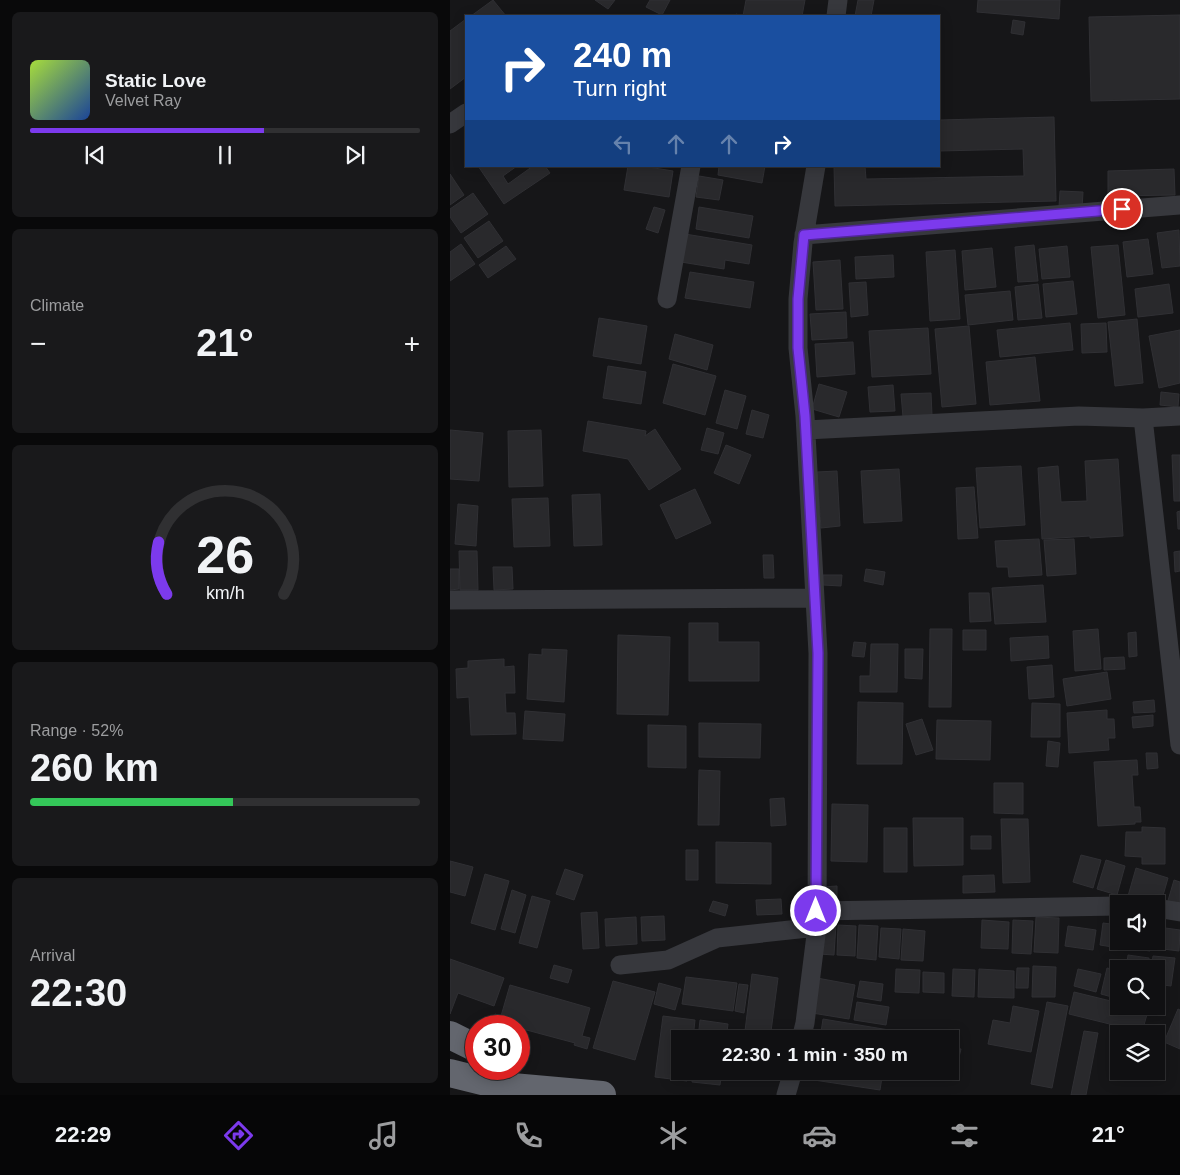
<!DOCTYPE html>
<html lang="en">
<head>
<meta charset="utf-8">
<style>
	body { margin:0; font-family:Helvetica,sans-serif; background:#19191b; color:#f1f3f6; height:100vh; display:flex; flex-direction:column; font-size:19px; white-space:nowrap }
	* { box-sizing:border-box; margin:0 }
	p { font-size:16px; color:#9c9d9f }
	.icon { flex:none; width:28px; height:28px; fill:none; stroke:currentColor; stroke-width:2; stroke-linecap:round; stroke-linejoin:round }
	.map { position:relative; flex:1; overflow:hidden }
	.drawer { display:flex; flex-direction:column; gap:12px; padding:12px; background:#09090a; width:450px }
	.drawer>* { flex:none }
	.guide { position:absolute; left:15px; top:15px; width:475px; height:152px; border-radius:0px; box-shadow:0 2px 12px #0003,0 0 0 1px #303032; background:#1a4fa0; color:#fff; overflow:hidden }
	.controls { position:absolute; left:660px; top:895px; display:grid; gap:10px }
	.controls a { display:grid; place-items:center; width:55px; height:55px; border-radius:0px; background:#101012; box-shadow:0 2px 12px #0003,0 0 0 1px #303032; font-size:25px }
	.speed { position:absolute; left:15px; top:1015px; display:flex; gap:10px; font-size:25px; font-weight:700; text-align:center }
	.speed>* { display:grid; place-content:center; width:65px; height:65px; border-radius:50%; background:#101012; box-shadow:0 2px 12px #0003,0 0 0 1px #303032; line-height:1 }
	.speed .limit { border:8px solid #d22; background:#fff; color:#111 }
	.pin { position:absolute; display:grid; place-items:center; width:42px; height:42px; color:#fff; margin:-21px; border:2px solid #fff; border-radius:50%; box-shadow:0 1px 5px #0007 }
	.me { position:absolute; width:55px; margin:-28px; rotate:0deg; stroke-linejoin:round; filter:drop-shadow(0 0 4px #0008) }
	.turn { display:flex; align-items:center; gap:18px; height:105px; padding:0 25px; font-size:22px }
	.turn .icon { width:65px; height:65px; stroke-width:2.5 }
	.turn b { display:block; font-size:35px; line-height:42px }
	.lanes { display:flex; align-items:center; height:48px; padding:0 25px; background:#0003; justify-content:center; gap:25px; direction:ltr }
	.lanes .off { opacity:.35 }
	.big { font-size:38px; font-weight:800; line-height:1.1 }
	.drawer .widget { flex:1; display:flex; flex-direction:column; justify-content:center; gap:8px; min-width:0; padding:0 18px; border-radius:8px; background:#19191b }
	.drawer .dial { align-items:center; gap:0 }
	.dial svg { height:130px; overflow:visible; fill:none; stroke:#303032; stroke-width:7; stroke-linecap:round; text-anchor:middle }
	.dial text { fill:#f1f3f6; stroke:none }
	.song { display:flex; align-items:center; gap:15px }
	.cover { width:60px; height:60px; border-radius:8px; background:linear-gradient(135deg,hsl(80 70% 55%),hsl(220 70% 35%)) }
	.played { height:5px; border-radius:2px; background:linear-gradient(90deg,#7c3aed 60%,#303032 60%) }
	.keys { display:flex; justify-content:space-around; direction:ltr }
	.heat { display:flex; justify-content:space-between; align-items:center; font-size:28px; direction:ltr }
	.charge { height:8px; border-radius:4px; background:linear-gradient(90deg,#34c759 52%,#303032 0) }
	.trip { position:absolute; left:221px; top:1030px; width:288px; height:50px; border-radius:0px; background:#101012; box-shadow:0 2px 12px #0003,0 0 0 1px #303032; font-weight:800; line-height:50px; text-align:center }
	.tabs { display:flex; height:80px; justify-content:space-around; align-items:center; background:#060607; color:#9c9d9f }
	.tabs .icon { width:35px; height:35px }
	.tabs .active { color:#7c3aed }
	.tabs b { font-size:22px; color:#f1f3f6 }
	main { display:flex; flex:1; min-height:0 }
	.map>svg:first-child { display:block }
	.building { fill:#29292c; stroke:#303034 }
	.lines { fill:none; stroke-linecap:round; stroke-linejoin:round }
	.minor { stroke:#37383d; stroke-width:19 }
	.highway { stroke:#63666e; stroke-width:28 }
	.route-casing { stroke:#51269a; stroke-width:12 }
	.route { stroke:#7c3aed; stroke-width:9 }
</style>
</head>
<body>
<main>
<section class="drawer">
<div class="widget">
<div class="song"><i class="cover"></i><div><b>Static Love</b><p>Velvet Ray</p></div></div>
<div class="played"></div>
<div class="keys"><svg class="icon" aria-label="previous" viewBox="0 0 24 24"><path d="M18 5L8 12l10 7zM5 5v14"/></svg><svg class="icon" aria-label="pause" viewBox="0 0 24 24"><path d="M8 5v14M16 5v14"/></svg><svg class="icon" aria-label="next" viewBox="0 0 24 24"><path d="M6 5l10 7-10 7zM19 5v14"/></svg></div>
</div>
<div class="widget"><p>Climate</p>
<div class="heat"><a>−</a><b class="big">21°</b><a>+</a></div>
</div>
<div class="widget dial"><svg viewBox="0 0 100 80">
<path d="M14 69A42 42 0 1 1 86 69"/>
<path d="M14 69A42 42 0 0 1 9 37" stroke="#7c3aed"/>
<text x="50" y="56" font-size="32" font-weight="700">26</text>
<text x="50" y="72" font-size="11">km/h</text>
</svg></div>
<div class="widget"><p>Range · 52%</p><b class="big">260 km</b><div class="charge"></div></div>
<div class="widget"><p>Arrival</p><b class="big">22:30</b></div>
</section>
<div class="map">
<svg width="730" height="1095" viewBox="0 0 730 1095">
	<rect width="100%" height="100%" fill="#161618"/>
	<path class="building" d="M 43,0 L 56,16 L 21,16 Z
		M 145,0 L 165,0 L 158,9 Z
		M 200,0 L 220,0 L 212,15 L 196,7 Z
		M 296,0 L 355,0 L 352,16 L 285,16 L 286,14 L 293,16 Z
		M 408,0 L 424,0 L 421,16 L 405,16 Z
		M 528,0 L 610,0 L 609,19 L 527,12 Z
		M 730,15 L 730,99 L 641,101 L 639,17 Z
		M 16,19 L 16,77 L 0,89 L 0,31 Z
		M 563,20 L 575,22 L 573,35 L 561,33 Z
		M 604,117 L 606,201 L 385,206 L 384,166 L 415,166 L 416,179 L 574,176 L 573,149 L 489,151 L 489,120 Z
		M 28,166 L 67,166 L 53,176 L 58,184 L 83,166 L 95,166 L 100,173 L 54,204 Z
		M 178,166 L 192,166 L 223,171 L 219,197 L 174,190 Z
		M 269,166 L 315,166 L 312,183 L 268,175 Z
		M 724,169 L 725,195 L 658,196 L 658,171 Z
		M 0,174 L 14,195 L 0,205 Z
		M 249,176 L 273,180 L 269,200 L 246,197 Z
		M 610,191 L 633,192 L 632,209 L 609,207 Z
		M 23,193 L 38,214 L 11,233 L 0,217 L 0,209 Z
		M 204,207 L 215,210 L 208,233 L 196,229 Z
		M 249,207 L 303,216 L 299,238 L 246,229 Z
		M 39,221 L 53,241 L 28,258 L 14,238 Z
		M 729,230 L 730,266 L 712,268 L 707,233 Z
		M 235,234 L 302,245 L 299,264 L 275,260 L 274,269 L 231,262 Z
		M 698,239 L 703,274 L 677,277 L 673,242 Z
		M 11,244 L 25,264 L 0,281 L 0,252 Z
		M 584,245 L 588,281 L 568,282 L 565,247 Z
		M 668,245 L 675,315 L 648,318 L 641,247 Z
		M 56,246 L 66,259 L 38,278 L 29,265 Z
		M 617,246 L 620,277 L 592,279 L 589,249 Z
		M 542,248 L 546,287 L 515,290 L 512,251 Z
		M 505,250 L 510,319 L 480,321 L 476,252 Z
		M 443,255 L 444,277 L 406,279 L 405,257 Z
		M 390,260 L 393,309 L 366,310 L 363,262 Z
		M 240,272 L 304,282 L 300,308 L 235,298 Z
		M 623,281 L 627,314 L 596,317 L 593,284 Z
		M 416,282 L 418,315 L 401,317 L 399,283 Z
		M 588,284 L 592,318 L 568,320 L 565,287 Z
		M 719,284 L 723,313 L 688,317 L 685,289 Z
		M 560,291 L 563,320 L 518,325 L 515,295 Z
		M 396,312 L 397,338 L 362,340 L 360,314 Z
		M 149,318 L 197,326 L 191,364 L 143,356 Z
		M 687,319 L 693,383 L 665,386 L 658,322 Z
		M 620,323 L 623,350 L 550,357 L 547,330 Z
		M 656,323 L 657,352 L 632,353 L 631,324 Z
		M 519,326 L 526,404 L 492,407 L 485,329 Z
		M 478,328 L 481,374 L 422,377 L 419,331 Z
		M 730,330 L 730,383 L 709,388 L 699,336 Z
		M 225,334 L 263,345 L 257,370 L 219,359 Z
		M 403,342 L 405,374 L 367,377 L 365,344 Z
		M 585,357 L 590,401 L 540,405 L 536,362 Z
		M 223,364 L 266,376 L 255,415 L 213,403 Z
		M 158,366 L 196,372 L 191,404 L 153,398 Z
		M 369,384 L 397,392 L 389,417 L 362,409 Z
		M 443,385 L 445,411 L 420,412 L 418,387 Z
		M 275,390 L 296,396 L 287,429 L 266,423 Z
		M 711,392 L 729,394 L 728,407 L 710,405 Z
		M 481,393 L 482,415 L 453,417 L 451,394 Z
		M 302,410 L 319,415 L 313,438 L 296,434 Z
		M 138,421 L 196,431 L 195,436 L 205,429 L 231,469 L 199,490 L 178,459 L 133,451 Z
		M 257,428 L 274,433 L 268,454 L 251,450 Z
		M 0,430 L 33,433 L 29,481 L 0,479 Z
		M 91,430 L 93,486 L 59,487 L 58,431 Z
		M 276,445 L 301,455 L 289,484 L 264,473 Z
		M 722,455 L 730,455 L 730,501 L 724,501 Z
		M 668,459 L 673,536 L 640,538 L 640,536 L 592,539 L 588,468 L 608,466 L 611,502 L 637,501 L 635,461 Z
		M 571,466 L 575,525 L 530,528 L 526,468 Z
		M 449,469 L 452,521 L 414,523 L 411,471 Z
		M 387,471 L 390,526 L 371,528 L 367,472 Z
		M 524,487 L 528,538 L 508,539 L 506,488 Z
		M 245,489 L 261,523 L 226,539 L 210,505 Z
		M 150,494 L 152,545 L 124,546 L 122,495 Z
		M 98,498 L 100,546 L 64,547 L 62,499 Z
		M 8,504 L 28,506 L 26,546 L 5,544 Z
		M 730,511 L 730,529 L 728,529 L 727,512 Z
		M 589,539 L 592,575 L 559,577 L 558,567 L 547,567 L 545,541 Z
		M 624,539 L 626,574 L 597,576 L 594,540 Z
		M 9,551 L 27,551 L 28,590 L 10,590 Z
		M 730,551 L 730,571 L 725,572 L 724,552 Z
		M 313,555 L 323,555 L 324,578 L 314,578 Z
		M 43,567 L 62,567 L 63,589 L 44,590 Z
		M 0,569 L 9,569 L 9,589 L 0,590 Z
		M 416,569 L 435,572 L 433,585 L 414,581 Z
		M 373,575 L 392,575 L 391,586 L 373,585 Z
		M 593,585 L 596,622 L 545,624 L 542,588 Z
		M 519,593 L 539,593 L 541,621 L 520,622 Z
		M 239,623 L 268,623 L 268,642 L 309,642 L 309,681 L 239,681 Z
		M 480,629 L 502,629 L 501,707 L 479,707 Z
		M 648,629 L 651,669 L 625,671 L 623,631 Z
		M 513,630 L 536,630 L 536,650 L 513,650 Z
		M 686,632 L 687,656 L 679,657 L 678,633 Z
		M 168,635 L 220,637 L 218,715 L 167,714 Z
		M 598,636 L 599,658 L 561,661 L 560,638 Z
		M 404,642 L 416,643 L 414,657 L 402,656 Z
		M 421,644 L 448,644 L 447,692 L 410,692 L 410,676 L 420,676 Z
		M 92,649 L 117,650 L 114,702 L 77,699 L 79,654 L 92,655 Z
		M 455,649 L 473,649 L 472,679 L 455,678 Z
		M 674,657 L 675,669 L 654,670 L 654,658 Z
		M 54,659 L 54,667 L 64,666 L 65,693 L 55,693 L 56,713 L 65,713 L 66,734 L 21,735 L 19,697 L 7,698 L 6,669 L 18,668 L 18,661 Z
		M 602,665 L 604,697 L 579,699 L 577,667 Z
		M 657,672 L 661,699 L 617,706 L 613,679 Z
		M 704,700 L 705,712 L 684,713 L 683,702 Z
		M 408,702 L 453,703 L 452,764 L 407,764 Z
		M 582,703 L 610,704 L 610,737 L 581,737 Z
		M 657,710 L 657,719 L 664,719 L 665,738 L 658,738 L 659,750 L 619,753 L 617,713 Z
		M 75,711 L 115,714 L 113,741 L 73,739 Z
		M 703,715 L 703,726 L 683,728 L 682,717 Z
		M 472,719 L 483,750 L 466,755 L 456,724 Z
		M 487,720 L 541,721 L 540,760 L 486,759 Z
		M 249,723 L 311,724 L 310,758 L 249,757 Z
		M 198,725 L 236,726 L 236,768 L 198,767 Z
		M 598,741 L 610,743 L 608,767 L 596,766 Z
		M 696,753 L 707,753 L 708,768 L 697,769 Z
		M 687,760 L 688,775 L 682,775 L 684,807 L 690,807 L 691,822 L 685,822 L 685,824 L 648,826 L 644,762 Z
		M 249,770 L 270,771 L 269,825 L 248,825 Z
		M 544,783 L 573,783 L 573,814 L 544,813 Z
		M 334,798 L 336,825 L 321,826 L 320,799 Z
		M 382,804 L 418,805 L 417,862 L 381,861 Z
		M 463,818 L 513,818 L 513,865 L 464,866 Z
		M 551,819 L 578,819 L 580,882 L 553,883 Z
		M 692,827 L 715,828 L 715,864 L 692,864 L 692,857 L 675,856 L 676,832 L 692,832 Z
		M 434,828 L 457,828 L 457,872 L 434,872 Z
		M 521,836 L 541,836 L 541,849 L 521,849 Z
		M 266,842 L 321,843 L 321,884 L 266,883 Z
		M 236,850 L 248,850 L 248,880 L 236,880 Z
		M 631,855 L 651,860 L 643,888 L 623,882 Z
		M 656,860 L 675,866 L 667,895 L 647,889 Z
		M 0,861 L 23,867 L 15,896 L 0,892 Z
		M 686,868 L 718,878 L 710,906 L 678,896 Z
		M 115,869 L 133,875 L 124,900 L 106,894 Z
		M 35,874 L 59,881 L 45,930 L 21,923 Z
		M 544,875 L 545,892 L 513,893 L 513,876 Z
		M 724,880 L 730,882 L 730,906 L 717,904 Z
		M 387,886 L 387,898 L 373,898 L 372,887 Z
		M 62,890 L 76,895 L 65,933 L 51,929 Z
		M 82,896 L 100,901 L 87,948 L 69,943 Z
		M 331,899 L 332,914 L 307,915 L 306,900 Z
		M 263,901 L 278,905 L 275,916 L 259,911 Z
		M 147,912 L 149,948 L 133,949 L 131,913 Z
		M 214,916 L 215,940 L 192,941 L 191,917 Z
		M 186,917 L 187,944 L 156,946 L 155,919 Z
		M 586,917 L 609,918 L 608,953 L 584,952 Z
		M 532,920 L 559,922 L 558,949 L 531,948 Z
		M 563,920 L 583,921 L 581,954 L 562,953 Z
		M 370,923 L 386,924 L 384,955 L 369,954 Z
		M 653,923 L 669,925 L 669,941 L 676,941 L 675,949 L 650,945 Z
		M 388,925 L 406,926 L 405,956 L 387,955 Z
		M 409,925 L 428,926 L 426,960 L 407,958 Z
		M 618,926 L 646,930 L 643,950 L 615,946 Z
		M 708,927 L 730,930 L 729,951 L 705,948 Z
		M 431,928 L 451,929 L 449,959 L 429,957 Z
		M 453,929 L 475,931 L 473,961 L 451,960 Z
		M 681,941 L 701,941 L 700,951 L 680,948 Z
		M 678,955 L 699,958 L 698,969 L 676,969 Z
		M 703,956 L 725,958 L 721,986 L 706,984 L 706,969 L 701,969 Z
		M 0,959 L 54,978 L 44,1006 L 8,993 L 0,1014 Z
		M 104,965 L 122,970 L 118,983 L 100,978 Z
		M 583,966 L 606,967 L 605,997 L 582,997 Z
		M 567,968 L 579,968 L 578,988 L 566,988 Z
		M 657,968 L 669,971 L 669,999 L 651,994 Z
		M 446,969 L 470,970 L 469,993 L 445,992 Z
		M 503,969 L 525,970 L 524,997 L 502,996 Z
		M 529,969 L 564,971 L 564,998 L 528,997 Z
		M 628,969 L 651,974 L 646,992 L 624,986 Z
		M 473,972 L 494,973 L 494,993 L 473,992 Z
		M 302,974 L 328,978 L 320,1039 L 294,1039 Z
		M 236,977 L 287,983 L 283,1011 L 232,1004 Z
		M 367,978 L 405,985 L 399,1019 L 362,1013 Z
		M 163,981 L 205,992 L 185,1060 L 143,1048 Z
		M 410,981 L 433,984 L 431,1001 L 407,997 Z
		M 209,983 L 231,989 L 225,1010 L 204,1004 Z
		M 289,984 L 298,985 L 294,1013 L 285,1011 Z
		M 60,985 L 140,1008 L 132,1036 L 140,1038 L 137,1049 L 124,1045 L 125,1043 L 69,1028 L 69,1026 L 55,1024 L 54,1026 L 51,1026 L 42,1024 L 45,1014 L 51,1016 Z
		M 624,992 L 669,1003 L 669,1006 L 681,1006 L 698,1011 L 692,1032 L 619,1014 Z
		M 407,1002 L 439,1007 L 436,1025 L 404,1020 Z
		M 597,1002 L 618,1006 L 602,1088 L 581,1084 Z
		M 563,1006 L 589,1011 L 581,1052 L 538,1044 L 543,1020 L 560,1023 Z
		M 728,1009 L 730,1010 L 730,1049 L 714,1042 Z
		M 213,1016 L 245,1020 L 243,1039 L 230,1039 L 230,1071 L 238,1071 L 237,1081 L 205,1077 Z
		M 373,1019 L 439,1030 L 438,1039 L 370,1039 Z
		M 250,1020 L 278,1024 L 276,1039 L 248,1039 Z
		M 634,1031 L 648,1033 L 636,1095 L 621,1095 Z
		M 500,1047 L 511,1049 L 504,1078 L 477,1071 L 500,1071 Z
		M 243,1071 L 272,1071 L 270,1085 L 242,1082 Z
		M 365,1071 L 433,1071 L 430,1090 L 364,1080 Z"/>
	<g class="lines">
		<path class="minor" d="M 386,16 L 388,0
			M 0,124 L 16,113
			M 354,235 L 730,205
			M 217,299 L 241,166
			M 693,418 L 730,745
			M 356,430 L 629,416 L 693,418 L 730,416
			M 0,600 L 365,598
			M 706,908 L 730,912
			M 366,911 L 669,906
			M 170,965 L 218,960 L 267,938 L 367,927
			M 351,1039 L 355,1023 L 367,927 L 368,653 L 355,416 L 348,348 L 348,299 L 353,243 L 366,166
			M 336,1095 L 343,1071"/>
		<path class="highway" d="M 0,1035 L 26,1048
			M 0,1073 L 52,1086 L 152,1095"/>
	</g>
	<g class="lines">
		<g class="route-casing">
			<path id="route" d="M 366,911 L 368,653 L 355,416 L 348,348 L 348,299 L 354,235 L 672,209"/>
		</g>
		<use href="#route" class="route"/>
	</g>
</svg>
<div class="controls">
<a><svg class="icon" aria-label="sound" viewBox="0 0 24 24"><path d="M4 9h4l5-4v14l-5-4H4zM17 9q2 3 0 6"/></svg></a>
<a><svg class="icon" aria-label="search" viewBox="0 0 24 24"><circle cx="10" cy="10" r="6"/><path d="M15 15l6 6"/></svg></a>
<a><svg class="icon" aria-label="layers" viewBox="0 0 24 24"><path d="M12 4l9 5-9 5-9-5zM3 14l9 5 9-5"/></svg></a>
</div>
<div class="speed"><div class="limit">30</div></div>
<div class="pin" style="left:672px;top:209px;background:#d93025"><svg class="icon" aria-label="arrive" viewBox="0 0 24 24"><path d="M6 21V4h12l-3 4 3 4H6"/></svg></div>
<svg class="me" style="left:366px;top:911px" viewBox="-20 -20 40 40"><circle r="17" fill="#7c3aed" stroke="#fff" stroke-width="3"/><path d="M0-11L8 9 0 5-8 9z" fill="#fff"/></svg>
<div class="trip">22:30 · 1 min · 350 m</div>
<div class="guide">
<div class="turn"><svg class="icon" aria-label="right" viewBox="0 0 24 24"><path d="M7 20v-9h11M14 6l5 5-5 5"/></svg><div><b>240 m</b>Turn right</div></div>
<div class="lanes"><svg class="icon off" aria-label="left" viewBox="0 0 24 24"><path d="M17 20v-9H6M10 6l-5 5 5 5"/></svg><svg class="icon off" aria-label="ahead" viewBox="0 0 24 24"><path d="M12 20V5M6 11l6-6 6 6"/></svg><svg class="icon off" aria-label="ahead" viewBox="0 0 24 24"><path d="M12 20V5M6 11l6-6 6 6"/></svg><svg class="icon" aria-label="right" viewBox="0 0 24 24"><path d="M7 20v-9h11M14 6l5 5-5 5"/></svg></div>
</div>
</div>
</main>
<nav class="tabs">
<b>22:29</b>
<svg class="icon active" aria-label="directions" viewBox="0 0 24 24"><path d="M12 3l9 9-9 9-9-9zM9 14v-3h6M13 9l2 2-2 2"/></svg>
<svg class="icon" aria-label="music" viewBox="0 0 24 24"><path d="M9 18V5l10-2v13"/><circle cx="6" cy="18" r="3"/><circle cx="16" cy="16" r="3"/></svg>
<svg class="icon" aria-label="phone" viewBox="0 0 24 24"><path d="M5 4h4l2 5-3 2q2 4 5 5l2-3 5 2v4C11 20 4 13 5 4z"/></svg>
<svg class="icon" aria-label="climate" viewBox="0 0 24 24"><path d="M12 3v18M4 7l16 10M4 17L20 7"/></svg>
<svg class="icon" aria-label="car" viewBox="0 0 24 24"><path d="M5 17H2v-5l4-1 3-4h7l3 4 3 1v5h-3M9 17h6M6 11h13"/><circle cx="7" cy="17" r="2"/><circle cx="17" cy="17" r="2"/></svg>
<svg class="icon" aria-label="filters" viewBox="0 0 24 24"><path d="M4 7h16M4 17h16"/><circle cx="9" cy="7" r="2"/><circle cx="15" cy="17" r="2"/></svg>
<b>21°</b>
</nav>
</body>
</html>
